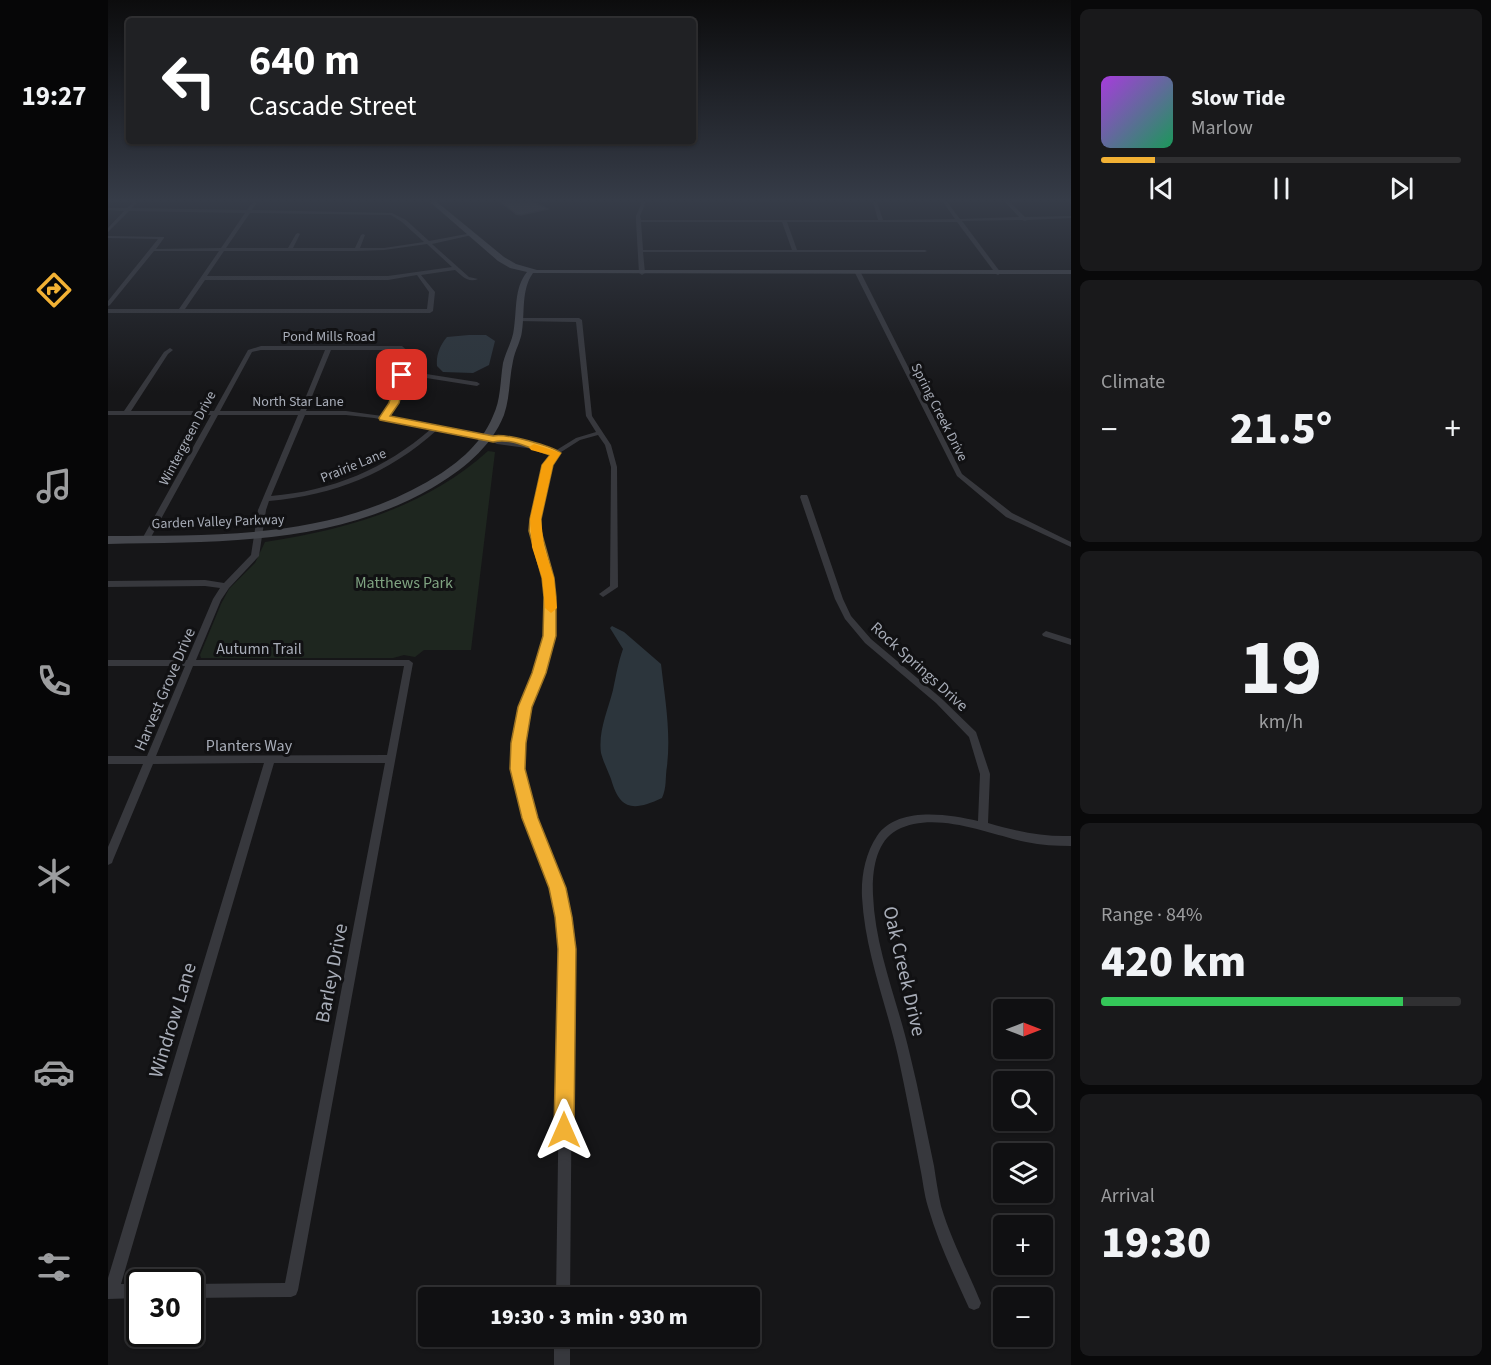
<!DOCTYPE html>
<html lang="en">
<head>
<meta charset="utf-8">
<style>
	body { margin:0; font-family:"Source Sans 3",sans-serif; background:#19191b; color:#f1f3f6; height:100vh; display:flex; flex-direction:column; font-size:22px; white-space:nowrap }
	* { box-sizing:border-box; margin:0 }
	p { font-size:20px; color:#9c9d9f }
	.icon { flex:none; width:33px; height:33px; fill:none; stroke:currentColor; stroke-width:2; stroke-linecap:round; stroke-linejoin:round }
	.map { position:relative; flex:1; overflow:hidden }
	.side { display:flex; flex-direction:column; gap:9px; padding:9px; background:#09090a; width:420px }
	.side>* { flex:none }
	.banner { position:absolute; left:18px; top:18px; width:570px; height:126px; border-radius:6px; box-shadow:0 2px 4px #0004,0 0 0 2px #303032; background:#202124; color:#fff; overflow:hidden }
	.needle { width:39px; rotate:90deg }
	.tools { position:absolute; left:885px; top:999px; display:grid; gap:12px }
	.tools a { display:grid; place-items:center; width:60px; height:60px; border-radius:6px; background:#101012; box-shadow:0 2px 4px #0004,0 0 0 2px #303032; font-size:30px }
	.speed { position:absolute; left:18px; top:1269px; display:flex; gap:12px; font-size:30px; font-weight:700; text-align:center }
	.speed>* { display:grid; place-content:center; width:78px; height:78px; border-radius:50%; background:#101012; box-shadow:0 2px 4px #0004,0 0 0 2px #303032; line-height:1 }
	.speed .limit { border:3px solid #111; border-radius:9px; background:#fff; color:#111 }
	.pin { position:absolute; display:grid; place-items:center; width:51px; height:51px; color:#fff; margin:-26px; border-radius:12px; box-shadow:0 3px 9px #0006 }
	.me { position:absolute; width:66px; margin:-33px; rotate:0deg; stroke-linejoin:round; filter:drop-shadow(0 0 4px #0008) }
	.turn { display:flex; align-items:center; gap:21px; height:126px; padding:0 24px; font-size:27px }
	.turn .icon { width:78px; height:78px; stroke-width:2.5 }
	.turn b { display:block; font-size:42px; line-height:51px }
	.big { font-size:45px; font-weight:800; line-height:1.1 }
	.side .widget { flex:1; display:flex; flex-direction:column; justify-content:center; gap:9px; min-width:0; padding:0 21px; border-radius:9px; background:#19191b }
	.side .dial { align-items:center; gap:0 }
	.dial b { font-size:78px; line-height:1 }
	.song { display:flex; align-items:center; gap:18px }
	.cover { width:72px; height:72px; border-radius:9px; background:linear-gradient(135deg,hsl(280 70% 55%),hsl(150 70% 35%)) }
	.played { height:6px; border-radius:3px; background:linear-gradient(90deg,#f2b134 15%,#303032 15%) }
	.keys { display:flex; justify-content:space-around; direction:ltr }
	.heat { display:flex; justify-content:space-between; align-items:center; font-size:33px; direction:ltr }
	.charge { height:9px; border-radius:4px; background:linear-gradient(90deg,#34c759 84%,#303032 0) }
	.trip { position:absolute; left:310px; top:1287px; width:342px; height:60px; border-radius:6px; background:#101012; box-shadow:0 2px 4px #0004,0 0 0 2px #303032; font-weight:800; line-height:60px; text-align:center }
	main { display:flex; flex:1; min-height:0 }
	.tab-bar { display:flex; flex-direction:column; width:108px; justify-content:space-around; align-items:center; background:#060607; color:#9c9d9f }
	.tab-bar .icon { width:42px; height:42px }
	.tab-bar .on { color:#f2b134 }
	.tab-bar b { font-size:27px; color:#f1f3f6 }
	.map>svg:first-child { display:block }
	.green { fill:#1e261f }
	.water { fill:#2c353c }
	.building { fill:#404145; stroke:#303034; stroke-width:1.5 }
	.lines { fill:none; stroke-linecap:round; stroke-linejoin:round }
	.street { fill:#37383d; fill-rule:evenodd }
	.secondary { fill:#45474d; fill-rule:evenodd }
	.route { fill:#f2b134; stroke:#9d7322; stroke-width:1.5 }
	.slow { fill:#f59e0b }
	.labels { text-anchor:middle; stroke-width:6; stroke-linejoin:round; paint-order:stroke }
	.far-street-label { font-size:14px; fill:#a8adb8; stroke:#111113 }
	.park-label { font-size:16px; fill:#7fa381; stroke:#111113 }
	.street-label { font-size:16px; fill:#a8adb8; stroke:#111113 }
	.near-street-label { font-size:20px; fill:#a8adb8; stroke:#111113 }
</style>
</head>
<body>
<main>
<nav class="tab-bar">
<b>19:27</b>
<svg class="icon on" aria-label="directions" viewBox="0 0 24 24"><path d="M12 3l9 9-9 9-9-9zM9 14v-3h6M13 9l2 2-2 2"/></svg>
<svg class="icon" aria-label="music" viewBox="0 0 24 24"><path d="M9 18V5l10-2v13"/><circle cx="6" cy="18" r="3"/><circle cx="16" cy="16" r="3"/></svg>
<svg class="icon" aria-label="phone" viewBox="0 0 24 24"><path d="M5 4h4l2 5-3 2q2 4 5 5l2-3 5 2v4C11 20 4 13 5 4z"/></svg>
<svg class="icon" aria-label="climate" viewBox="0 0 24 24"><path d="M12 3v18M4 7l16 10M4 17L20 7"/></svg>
<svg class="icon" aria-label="car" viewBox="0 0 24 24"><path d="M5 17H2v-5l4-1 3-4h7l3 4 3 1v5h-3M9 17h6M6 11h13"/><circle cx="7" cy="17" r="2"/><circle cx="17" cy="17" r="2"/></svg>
<svg class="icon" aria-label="filters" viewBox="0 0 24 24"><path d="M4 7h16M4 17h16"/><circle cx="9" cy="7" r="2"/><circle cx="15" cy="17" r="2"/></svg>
</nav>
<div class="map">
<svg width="963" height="1365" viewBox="0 0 963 1365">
	<rect width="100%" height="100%" fill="#161618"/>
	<path class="green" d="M 380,451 L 387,452 L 363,650 L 316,650 L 307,657 L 296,655 L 285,658 L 93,658 L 92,655 L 113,604 L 121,589 L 147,563 L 157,542 C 238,530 318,507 380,451 Z"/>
	<path class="water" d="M 361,335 L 378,335 L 387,341 L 381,365 L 365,373 L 335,372 L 329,366 C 328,355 332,345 339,337 Z
		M 504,626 L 516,632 L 553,664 C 557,699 563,732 559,766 C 557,778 559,787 554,798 C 526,811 512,811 503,779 C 500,771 495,761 493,753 C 490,731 500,710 505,690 C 508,676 510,663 515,649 L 502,628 Z"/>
	<path class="building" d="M 393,202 L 426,202 L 440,209 L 413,215 L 408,214 Z"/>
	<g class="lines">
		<path class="street" d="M 25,202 L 29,202 L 24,208 L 139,210 L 145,202 L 149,202 L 144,210 L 284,213 L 298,220 L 321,241 L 364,233 L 364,235 L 324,244 L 361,277 L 370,279 C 360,283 354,276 347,270 L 313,275 L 327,292 L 325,311 L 322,313 L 0,313 L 0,309 L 71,309 L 111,251 L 46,251 L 2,305 L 0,306 L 0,301 L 50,239 L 0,238 L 0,236 L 56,237 L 56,238 L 48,249 L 113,248 L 137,213 L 21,211 L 0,232 L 0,228 L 16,211 L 0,210 L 0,208 L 19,208 ZM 142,213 L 283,215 L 294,222 L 316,242 L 276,248 L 252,248 L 257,235 L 255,234 L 253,235 L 247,248 L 185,248 L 192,234 L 190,233 L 188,234 L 180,248 L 118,248 ZM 319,244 L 344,267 L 280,276 L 99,276 L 116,251 L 249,251 L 276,250 ZM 309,275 L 321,292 L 319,309 L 77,309 L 97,280 L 280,280 Z
			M 534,202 L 538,202 L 532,216 L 533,220 L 770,220 L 765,202 L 769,202 L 775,220 L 847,219 L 835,202 L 839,202 L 852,219 L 911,217 L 897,202 L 902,202 L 917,217 L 963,216 L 963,218 L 919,220 L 917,221 L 914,220 L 854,221 L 893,273 L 890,275 L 888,274 L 849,222 L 679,222 L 689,250 L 817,250 L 819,251 L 817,252 L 535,252 L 537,273 L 534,275 L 531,273 L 528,221 L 528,216 ZM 533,222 L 674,222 L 684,250 L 535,250 Z
			M 960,202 L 963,202 L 963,204 Z
			M 748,272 L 753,273 L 854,474 L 904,513 L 963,542 L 963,547 L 898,517 L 849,476 L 747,273 Z
			M 411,318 L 471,318 L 474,320 L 484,416 L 503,445 L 509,467 L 510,587 L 495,597 L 491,594 L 502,586 L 503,467 L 497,445 L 490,435 L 472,440 L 450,454 L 443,465 L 433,508 L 431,531 L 444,577 L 447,615 L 445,636 L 435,673 L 422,707 L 416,743 L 415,769 L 418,790 L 455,888 L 465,949 L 462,1298 L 448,1298 L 453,949 L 445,888 L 408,790 L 405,769 L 406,743 L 412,707 L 427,673 L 437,636 L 439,615 L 436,577 L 423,531 L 425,508 L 430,487 L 437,465 L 444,454 L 426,449 L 389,444 L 383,441 L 329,430 C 280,474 227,495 161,501 L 158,510 L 151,556 L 121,588 L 113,600 L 88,660 L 301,660 L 305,663 L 190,1290 L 188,1295 L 183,1297 L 82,1298 L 82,1284 L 177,1283 L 277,763 L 166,763 L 13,1284 L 32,1284 L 32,1298 L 0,1299 L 0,1278 L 156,763 L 45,764 L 5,860 L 4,863 L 0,865 L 0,847 L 35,764 L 0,764 L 0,756 L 39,756 L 77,666 L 0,666 L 0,660 L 79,660 L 105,599 L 112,588 L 97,586 L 0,587 L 0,581 L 97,580 L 116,583 L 143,555 L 150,510 L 190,415 L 110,415 L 42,539 L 38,541 L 34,539 L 103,415 L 0,415 L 0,411 L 16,411 L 56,352 L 62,348 L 65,350 L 60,354 L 23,411 L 106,411 L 140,350 L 153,346 L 294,346 L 302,353 L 298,373 L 312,373 L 369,382 L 372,384 L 369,386 L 312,377 L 297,377 L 288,404 L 280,417 L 385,437 C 408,434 426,445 447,451 L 468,438 L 488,432 L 478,416 L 468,322 L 409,321 L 408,320 ZM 153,350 L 217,350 L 192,411 L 112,411 L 144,352 ZM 223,350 L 292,350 L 296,353 L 285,396 L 274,416 L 238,411 L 198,411 ZM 197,415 L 238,415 L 266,418 L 323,429 C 277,469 224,491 163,496 ZM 85,666 L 296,666 L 279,755 L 48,756 Z
			M 693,495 L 699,495 L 700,497 L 735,599 L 743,616 L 763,639 L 834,699 L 868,732 L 882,774 L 880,823 C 908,831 934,837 963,836 L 963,846 C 948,846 933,845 918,842 C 880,834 827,810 789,830 C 767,842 764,873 765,895 C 767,949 790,1002 802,1055 C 811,1091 818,1129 826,1166 C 828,1179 830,1193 833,1206 C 843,1240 860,1271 873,1303 L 871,1308 L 866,1310 L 861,1308 C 846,1275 830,1242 820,1207 C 816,1194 815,1181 812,1167 C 805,1130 798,1093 790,1056 C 778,1003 757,952 754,897 C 753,877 757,854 769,836 C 789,806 840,814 870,821 L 872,774 L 861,737 L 828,703 L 757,643 L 737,619 L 727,599 L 692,497 Z
			M 938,631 L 963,639 L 963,645 L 935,636 L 934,634 Z
			M 446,1336 L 462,1336 L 462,1365 L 446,1365 Z"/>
		<path class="secondary" d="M 322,202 L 329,202 L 396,257 L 408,264 L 429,270 L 963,270 L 963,274 L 425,273 C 413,290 417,312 414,331 C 413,341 407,350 405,361 C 401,379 402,398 396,415 C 383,448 353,471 324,488 C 225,545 111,542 0,544 L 0,536 C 111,535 219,539 319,482 C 345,467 373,446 385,416 C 393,400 392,381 395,363 C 398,351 405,340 406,328 C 409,309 406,288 419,272 L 402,268 L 390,261 Z"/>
	</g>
	<linearGradient id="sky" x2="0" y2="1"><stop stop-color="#0c0c0d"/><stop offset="0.51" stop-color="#363c48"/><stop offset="1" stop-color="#363c48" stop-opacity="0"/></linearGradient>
	<rect width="963" height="393" fill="url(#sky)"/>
	<path class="route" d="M 294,372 L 298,375 L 291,403 L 282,416 L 385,436 C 398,433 444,446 453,453 L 445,465 L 433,519 L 433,531 L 446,578 L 448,597 L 448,636 L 438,673 L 424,707 L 418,743 L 417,769 L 430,818 L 458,888 L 464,917 L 468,949 L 466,1130 L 464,1137 L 456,1140 L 449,1137 L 446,1130 L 450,949 L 447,917 L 441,888 L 414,818 L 402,769 L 403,743 L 410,707 L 424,673 L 435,636 L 436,597 L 434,578 L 421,531 L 422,519 L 434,465 L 442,455 C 424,450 404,437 385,442 L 272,420 L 271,418 L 281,403 L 289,375 Z"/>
	<path class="slow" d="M 426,444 L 453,453 L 445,465 L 433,519 L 436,547 L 446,578 L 449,608 L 443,613 L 437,608 L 434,578 L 424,547 L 422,519 L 434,465 L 442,455 L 423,450 L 421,447 Z"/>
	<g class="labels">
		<g class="far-street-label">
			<text x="221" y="341">Pond Mills Road</text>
			<text x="190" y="406">North Star Lane</text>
			<text transform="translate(832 412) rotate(63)" y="5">Spring Creek Drive</text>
			<text transform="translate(79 438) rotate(-62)" y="5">Wintergreen Drive</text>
			<text transform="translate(245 465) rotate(-22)" y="5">Prairie Lane</text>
			<text transform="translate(110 521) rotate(-2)" y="5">Garden Valley Parkway</text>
		</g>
		<g class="park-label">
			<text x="296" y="588">Matthews Park</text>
		</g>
		<g class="street-label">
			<text x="151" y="654">Autumn Trail</text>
			<text transform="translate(812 666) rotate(42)" y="6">Rock Springs Drive</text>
			<text transform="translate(56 689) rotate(-67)" y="6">Harvest Grove Drive</text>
			<text x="141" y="751">Planters Way</text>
		</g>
		<g class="near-street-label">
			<text transform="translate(797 971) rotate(77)" y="7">Oak Creek Drive</text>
			<text transform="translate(223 973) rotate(-79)" y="7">Barley Drive</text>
			<text transform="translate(64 1020) rotate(-73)" y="7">Windrow Lane</text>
		</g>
	</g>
</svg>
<div class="tools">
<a><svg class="needle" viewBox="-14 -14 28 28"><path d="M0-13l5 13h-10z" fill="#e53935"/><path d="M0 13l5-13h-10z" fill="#9c9d9f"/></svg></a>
<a><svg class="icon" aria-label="search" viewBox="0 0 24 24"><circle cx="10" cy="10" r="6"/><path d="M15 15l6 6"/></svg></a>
<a><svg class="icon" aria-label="layers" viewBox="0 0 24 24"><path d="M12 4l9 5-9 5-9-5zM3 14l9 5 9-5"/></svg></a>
<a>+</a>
<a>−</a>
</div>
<div class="speed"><div class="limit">30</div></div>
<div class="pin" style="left:294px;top:375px;background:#d93025"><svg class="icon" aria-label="arrive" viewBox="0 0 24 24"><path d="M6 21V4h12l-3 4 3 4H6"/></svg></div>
<svg class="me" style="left:456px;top:1130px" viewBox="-20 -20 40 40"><path d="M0-17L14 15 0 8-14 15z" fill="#f2b134" stroke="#fff" stroke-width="4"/></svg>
<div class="trip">19:30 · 3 min · 930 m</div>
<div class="banner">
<div class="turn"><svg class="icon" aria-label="left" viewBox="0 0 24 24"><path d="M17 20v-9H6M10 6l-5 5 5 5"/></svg><div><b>640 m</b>Cascade Street</div></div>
</div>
</div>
<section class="side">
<div class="widget">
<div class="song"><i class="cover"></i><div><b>Slow Tide</b><p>Marlow</p></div></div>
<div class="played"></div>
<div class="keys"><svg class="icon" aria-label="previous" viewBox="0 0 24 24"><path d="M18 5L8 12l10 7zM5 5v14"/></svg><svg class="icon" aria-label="pause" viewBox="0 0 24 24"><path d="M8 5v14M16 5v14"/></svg><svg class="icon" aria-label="next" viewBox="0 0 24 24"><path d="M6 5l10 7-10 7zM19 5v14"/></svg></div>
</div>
<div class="widget"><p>Climate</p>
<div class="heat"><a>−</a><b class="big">21.5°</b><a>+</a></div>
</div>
<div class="widget dial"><b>19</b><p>km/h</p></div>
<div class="widget"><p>Range · 84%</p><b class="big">420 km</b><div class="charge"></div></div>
<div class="widget"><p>Arrival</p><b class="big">19:30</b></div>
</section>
</main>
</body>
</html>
